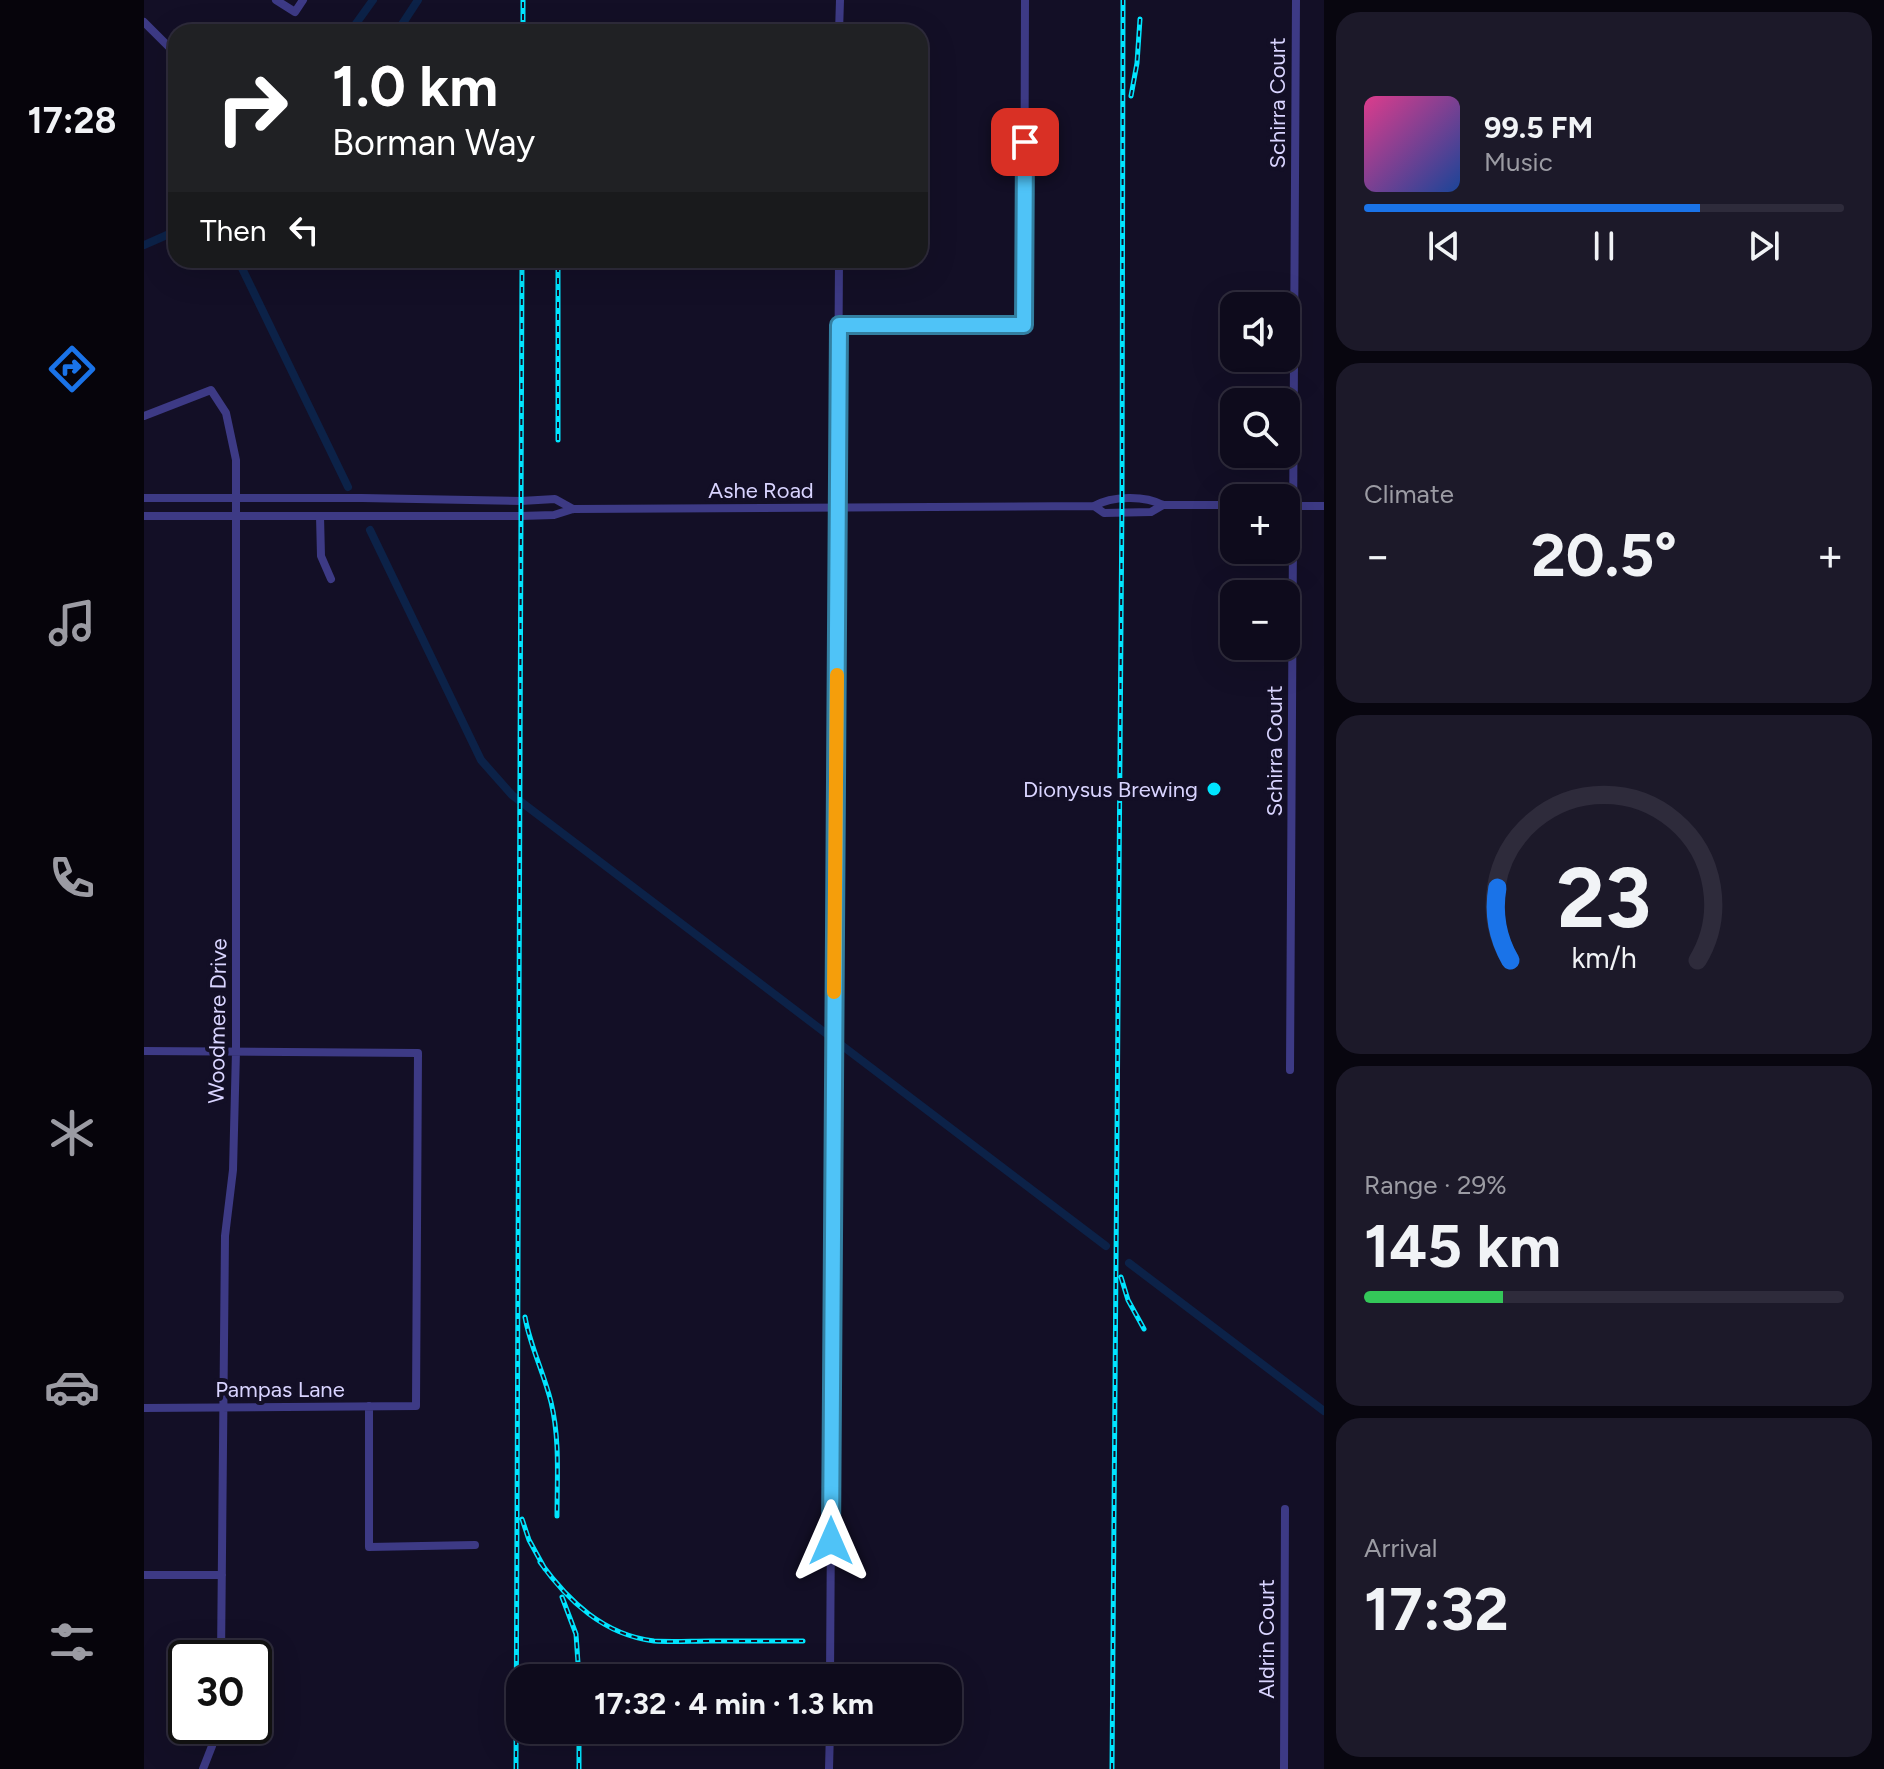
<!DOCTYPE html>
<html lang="en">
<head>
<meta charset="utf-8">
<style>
	body { margin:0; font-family:Figtree,sans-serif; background:#1c1929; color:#f1f3f6; height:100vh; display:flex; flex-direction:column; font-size:30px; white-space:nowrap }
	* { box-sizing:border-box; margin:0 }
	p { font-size:26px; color:#9b9ba3 }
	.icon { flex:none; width:44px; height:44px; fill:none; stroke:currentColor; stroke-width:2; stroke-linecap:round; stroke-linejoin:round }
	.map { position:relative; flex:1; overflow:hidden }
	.panel { display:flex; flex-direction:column; gap:12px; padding:12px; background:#08060f; width:560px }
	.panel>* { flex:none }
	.guide { position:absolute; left:24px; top:24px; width:760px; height:244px; border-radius:24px; box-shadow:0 8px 32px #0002,0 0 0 2px #2e2b3b; background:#202124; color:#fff; overflow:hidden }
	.tools { position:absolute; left:1076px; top:292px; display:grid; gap:16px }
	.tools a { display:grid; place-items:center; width:80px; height:80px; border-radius:16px; background:#0e0b1c; box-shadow:0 8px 32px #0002,0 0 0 2px #2e2b3b; font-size:40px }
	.speed { position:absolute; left:24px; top:1640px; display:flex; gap:16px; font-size:40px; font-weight:700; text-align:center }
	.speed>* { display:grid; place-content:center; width:104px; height:104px; border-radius:50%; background:#0e0b1c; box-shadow:0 8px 32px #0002,0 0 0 2px #2e2b3b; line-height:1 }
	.speed .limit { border:4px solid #111; border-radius:12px; background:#fff; color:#111 }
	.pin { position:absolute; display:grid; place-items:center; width:68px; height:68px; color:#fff; margin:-34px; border-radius:16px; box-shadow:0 4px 12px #0006 }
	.me { position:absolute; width:88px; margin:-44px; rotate:0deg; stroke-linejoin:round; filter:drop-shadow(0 0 6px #0008) }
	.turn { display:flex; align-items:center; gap:28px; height:168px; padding:0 32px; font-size:36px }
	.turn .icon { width:104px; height:104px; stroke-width:2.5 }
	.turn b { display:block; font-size:56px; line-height:68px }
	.then { display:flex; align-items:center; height:76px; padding:0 32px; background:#0003; gap:16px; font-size:30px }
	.big { font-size:60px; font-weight:700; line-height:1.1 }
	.panel .widget { flex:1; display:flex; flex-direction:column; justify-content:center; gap:12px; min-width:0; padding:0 28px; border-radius:24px; background:#1c1929 }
	.panel .dial { align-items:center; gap:0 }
	.dial svg { height:208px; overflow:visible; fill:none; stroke:#2e2b3b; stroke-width:7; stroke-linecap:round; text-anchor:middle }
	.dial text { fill:#f1f3f6; stroke:none }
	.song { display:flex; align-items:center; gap:24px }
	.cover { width:96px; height:96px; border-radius:12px; background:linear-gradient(135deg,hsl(330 70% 55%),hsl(220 70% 35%)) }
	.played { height:8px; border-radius:4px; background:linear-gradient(90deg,#1a73e8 70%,#2e2b3b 70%) }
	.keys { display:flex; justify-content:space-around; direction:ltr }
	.heat { display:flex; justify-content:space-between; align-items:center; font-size:44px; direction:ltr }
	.charge { height:12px; border-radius:6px; background:linear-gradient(90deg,#34c759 29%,#2e2b3b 0) }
	.trip { position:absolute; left:362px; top:1664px; width:456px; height:80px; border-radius:24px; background:#0e0b1c; box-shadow:0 8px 32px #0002,0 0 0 2px #2e2b3b; font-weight:700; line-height:80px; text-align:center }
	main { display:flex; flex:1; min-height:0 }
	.menu { display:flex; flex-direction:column; width:144px; justify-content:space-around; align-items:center; background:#06040b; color:#9b9ba3 }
	.menu .icon { width:56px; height:56px }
	.menu .active { color:#1a73e8 }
	.menu b { font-size:36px; color:#f1f3f6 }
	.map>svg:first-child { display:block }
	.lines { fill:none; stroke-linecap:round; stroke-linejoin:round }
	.canal { stroke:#0c2248; stroke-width:8 }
	.minor { stroke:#3d3a85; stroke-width:8 }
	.rail-casing { stroke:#00e5ff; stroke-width:5 }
	.rail { stroke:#130f26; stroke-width:2; stroke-dasharray:6; stroke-linecap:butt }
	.route-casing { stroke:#337fa1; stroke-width:20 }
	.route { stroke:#4fc3f7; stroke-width:14 }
	.slow { stroke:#f59e0b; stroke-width:14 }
	.poi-dot { fill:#00e5ff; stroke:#130f26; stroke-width:3 }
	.labels { text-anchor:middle; stroke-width:8; stroke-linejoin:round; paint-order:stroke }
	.street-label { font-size:22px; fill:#d9d4ff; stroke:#130f26 }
	.poi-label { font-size:22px; fill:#d9d4ff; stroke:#130f26; text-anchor:end }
</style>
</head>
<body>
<main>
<nav class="menu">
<b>17:28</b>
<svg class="icon active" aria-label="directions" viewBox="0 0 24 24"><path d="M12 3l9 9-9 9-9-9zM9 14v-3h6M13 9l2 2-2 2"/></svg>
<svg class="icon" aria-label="music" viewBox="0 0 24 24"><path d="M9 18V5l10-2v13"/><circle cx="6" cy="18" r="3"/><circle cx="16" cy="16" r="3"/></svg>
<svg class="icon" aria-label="phone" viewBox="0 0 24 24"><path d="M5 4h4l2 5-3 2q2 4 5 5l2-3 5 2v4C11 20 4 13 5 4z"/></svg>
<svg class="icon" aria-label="climate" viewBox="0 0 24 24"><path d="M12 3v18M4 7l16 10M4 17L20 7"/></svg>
<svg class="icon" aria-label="car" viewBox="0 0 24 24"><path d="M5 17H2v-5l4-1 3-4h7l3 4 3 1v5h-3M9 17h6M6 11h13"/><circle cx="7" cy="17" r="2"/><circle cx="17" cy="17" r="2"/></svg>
<svg class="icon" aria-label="filters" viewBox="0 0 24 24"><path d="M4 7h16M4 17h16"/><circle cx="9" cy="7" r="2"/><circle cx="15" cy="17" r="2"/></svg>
</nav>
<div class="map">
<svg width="1180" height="1769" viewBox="0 0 1180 1769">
	<rect width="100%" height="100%" fill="#130f26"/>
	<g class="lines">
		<path class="canal" d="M 206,32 L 229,0
			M 253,32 L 274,0
			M 0,245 L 32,231
			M 94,260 L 204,487
			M 226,530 L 337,760 L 368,795 L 962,1246
			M 985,1263 L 1180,1411"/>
		<path class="minor" d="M 132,0 L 151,12 L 159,0
			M 0,22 L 32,54
			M 695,32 L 696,0
			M 695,325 L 880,325 L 881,0
			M 0,416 L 67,390 L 82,413 L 92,460 L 92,1051 L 89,1170 L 81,1236 L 77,1658
			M 0,498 L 218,498 L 377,501 L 411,499 L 429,509
			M 950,506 L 960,513 L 1007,512 L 1019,505
			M 1142,506 L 1180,506
			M 0,516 L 377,516 L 410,515 L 429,509 L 950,506 C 968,496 1000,495 1019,505 L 1090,505
			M 176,516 L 177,556 L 187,579
			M 0,1051 L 274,1053 L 272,1406 L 0,1408
			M 1146,1070 L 1152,0
			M 225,1406 L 225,1547 L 331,1545
			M 0,1575 L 78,1575
			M 686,1678 L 695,260
			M 59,1769 L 68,1746 L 73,1726
			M 685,1769 L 686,1730
			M 1140,1769 L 1141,1509"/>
		<g class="rail-casing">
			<path id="rail" d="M 379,32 L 379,0
				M 987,96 L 993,63 L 996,19
				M 414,440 L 414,260
				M 977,1277 L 984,1300 L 1000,1329
				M 381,1317 C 386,1346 400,1373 407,1402 C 416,1439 413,1478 413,1516
				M 378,1519 L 385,1540 L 401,1569
				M 396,1562 C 424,1601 460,1635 510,1641 C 528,1642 547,1641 566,1641 C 597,1641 628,1641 659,1641
				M 418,1597 L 432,1634 L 435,1678
				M 372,1769 L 378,260
				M 435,1769 L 435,1730
				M 968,1769 L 978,499 L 979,0"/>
		</g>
		<use href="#rail" class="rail"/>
	</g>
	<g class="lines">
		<g class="route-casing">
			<path id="route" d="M 687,1541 L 695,325 L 880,325 L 881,142"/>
		</g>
		<use href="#route" class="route"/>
		<path class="slow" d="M 690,992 L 693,675"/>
	</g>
	<circle class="poi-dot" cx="1070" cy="789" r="8"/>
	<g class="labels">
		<g class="street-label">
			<text transform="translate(1133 103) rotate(-90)" y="8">Schirra Court</text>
			<text x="617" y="498">Ashe Road</text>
			<text transform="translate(1130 751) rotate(-90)" y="8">Schirra Court</text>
			<text transform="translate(73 1021) rotate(-89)" y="8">Woodmere Drive</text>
			<text x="136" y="1397">Pampas Lane</text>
			<text transform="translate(1122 1639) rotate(-90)" y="8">Aldrin Court</text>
		</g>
		<g class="poi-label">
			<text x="1054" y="797">Dionysus Brewing</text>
		</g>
	</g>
</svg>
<div class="tools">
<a><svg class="icon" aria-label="sound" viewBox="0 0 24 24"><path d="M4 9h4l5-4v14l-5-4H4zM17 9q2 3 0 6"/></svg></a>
<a><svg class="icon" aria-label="search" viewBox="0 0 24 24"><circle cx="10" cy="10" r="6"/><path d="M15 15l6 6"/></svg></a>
<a>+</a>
<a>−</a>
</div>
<div class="speed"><div class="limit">30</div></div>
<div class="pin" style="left:881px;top:142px;background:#d93025"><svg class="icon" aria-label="arrive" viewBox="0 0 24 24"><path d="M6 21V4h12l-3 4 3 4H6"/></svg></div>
<svg class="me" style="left:687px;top:1541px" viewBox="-20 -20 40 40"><path d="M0-17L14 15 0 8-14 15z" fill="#4fc3f7" stroke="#fff" stroke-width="4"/></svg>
<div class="trip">17:32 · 4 min · 1.3 km</div>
<div class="guide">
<div class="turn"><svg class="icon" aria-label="right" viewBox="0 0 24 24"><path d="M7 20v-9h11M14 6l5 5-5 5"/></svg><div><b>1.0 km</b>Borman Way</div></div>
<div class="then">Then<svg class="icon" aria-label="left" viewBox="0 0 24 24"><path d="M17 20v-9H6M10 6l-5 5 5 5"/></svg></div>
</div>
</div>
<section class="panel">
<div class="widget">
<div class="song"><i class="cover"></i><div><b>99.5 FM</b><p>Music</p></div></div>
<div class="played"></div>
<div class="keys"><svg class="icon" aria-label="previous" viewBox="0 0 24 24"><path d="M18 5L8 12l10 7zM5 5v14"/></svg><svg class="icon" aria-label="pause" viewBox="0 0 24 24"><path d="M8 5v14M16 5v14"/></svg><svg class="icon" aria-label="next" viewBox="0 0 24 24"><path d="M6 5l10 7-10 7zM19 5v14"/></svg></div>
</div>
<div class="widget"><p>Climate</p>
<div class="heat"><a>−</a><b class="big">20.5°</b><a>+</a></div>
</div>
<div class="widget dial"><svg viewBox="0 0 100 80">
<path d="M14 69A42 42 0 1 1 86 69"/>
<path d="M14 69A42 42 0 0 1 9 41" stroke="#1a73e8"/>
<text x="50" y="56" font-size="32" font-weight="700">23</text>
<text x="50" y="72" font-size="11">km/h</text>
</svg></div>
<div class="widget"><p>Range · 29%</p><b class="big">145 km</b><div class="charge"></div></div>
<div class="widget"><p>Arrival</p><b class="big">17:32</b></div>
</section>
</main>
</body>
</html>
